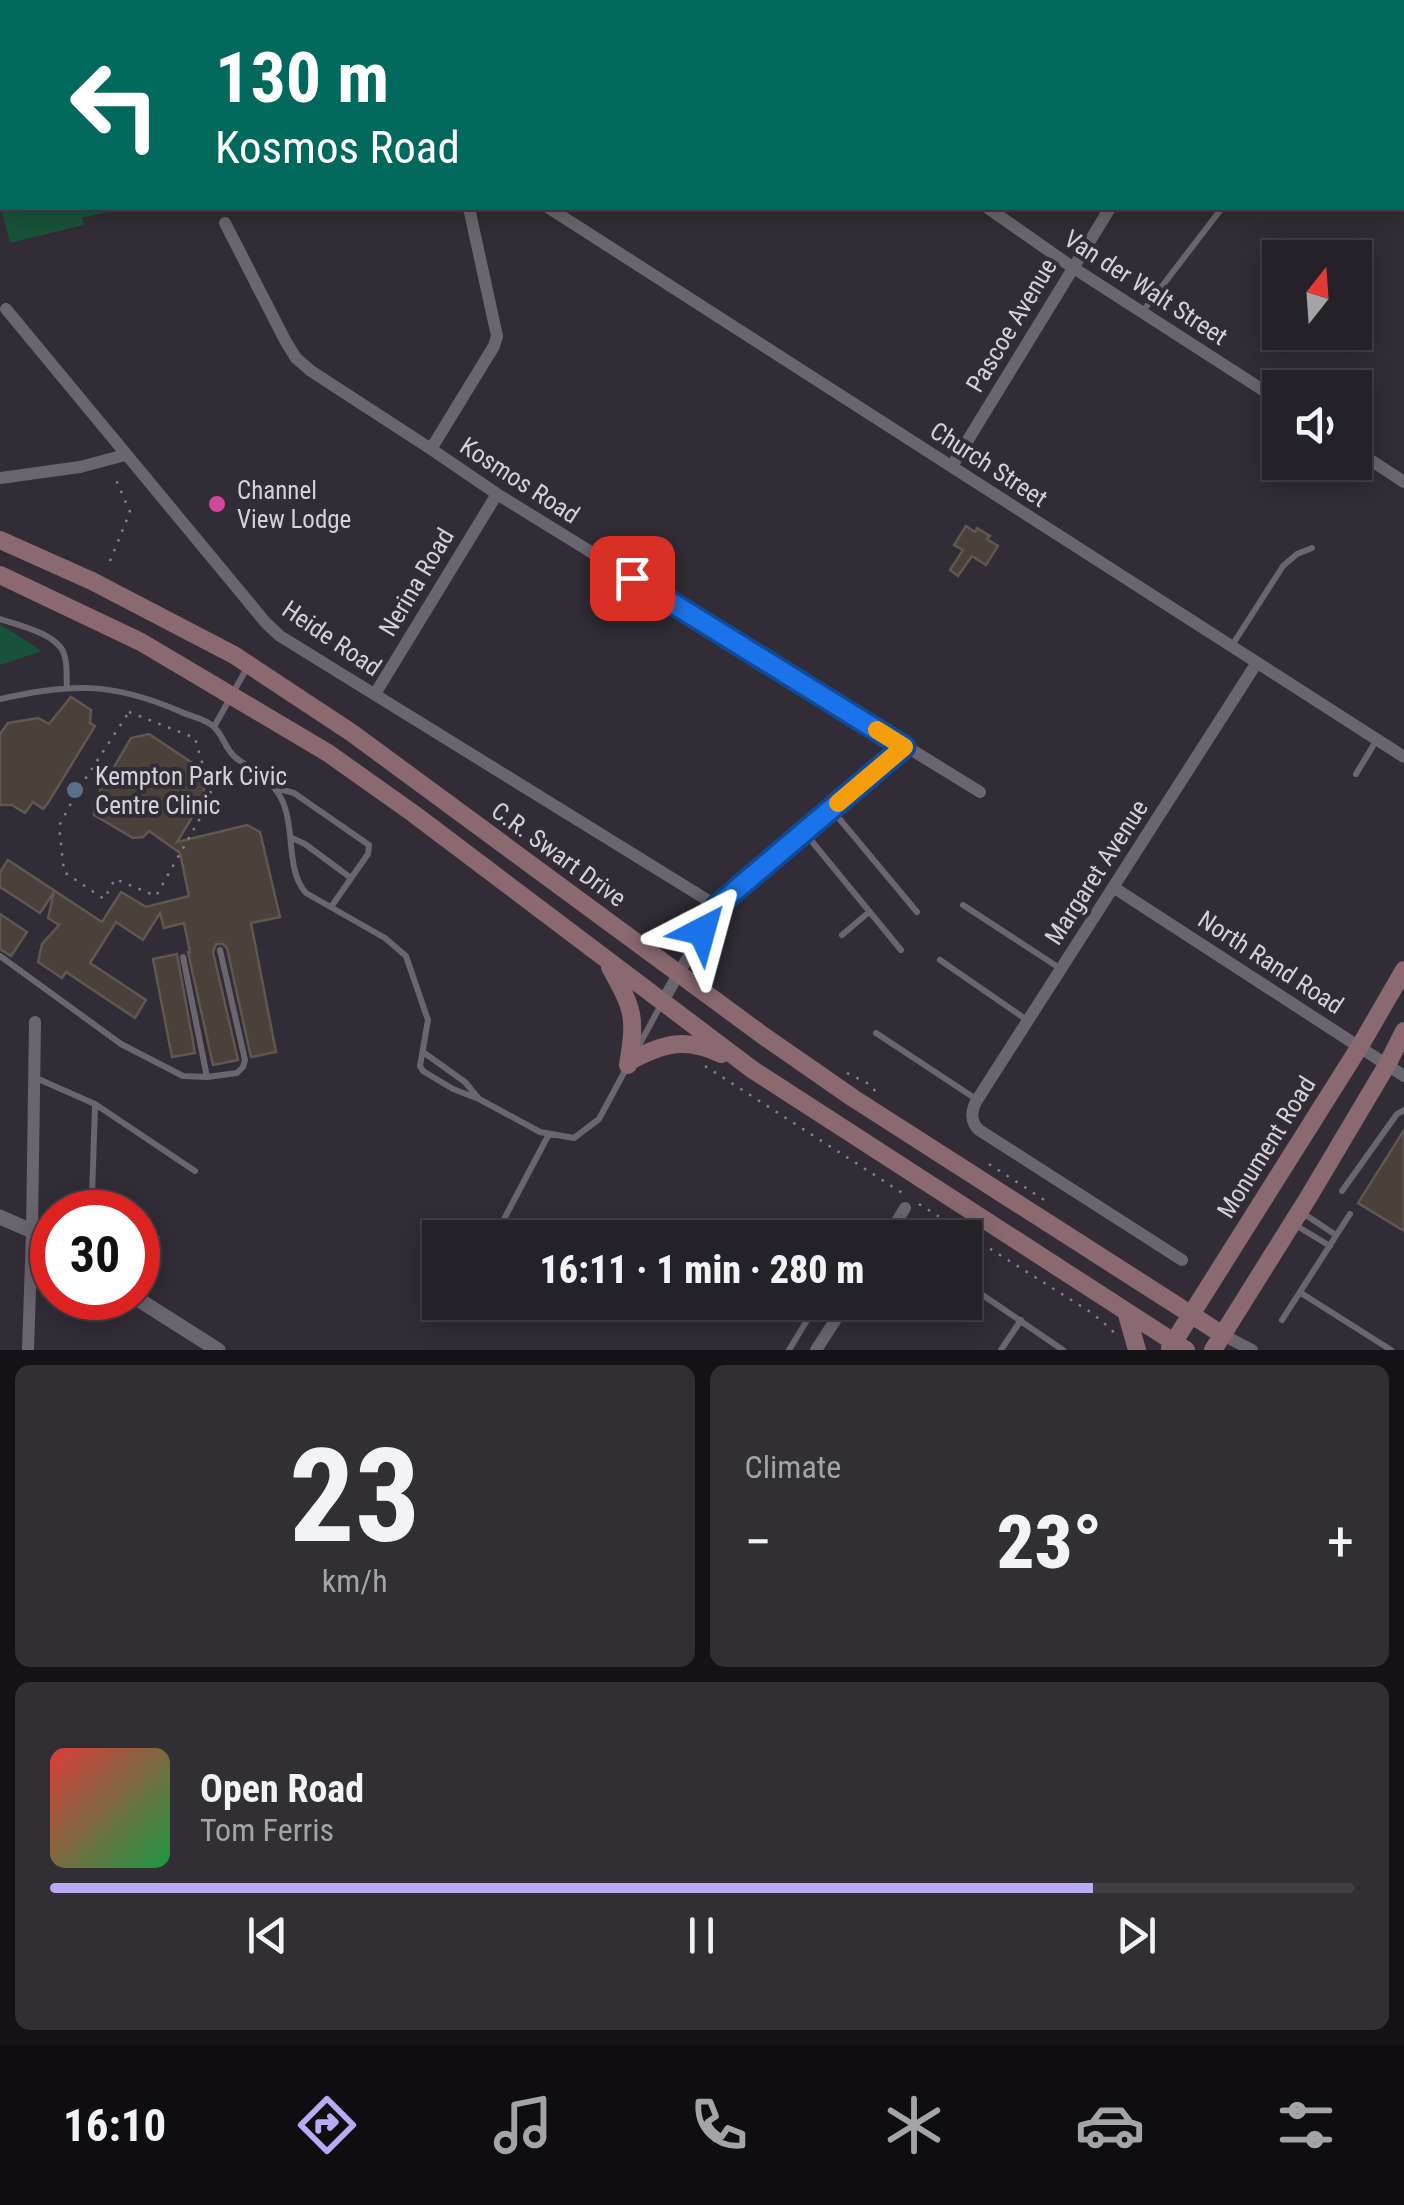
<!DOCTYPE html>
<html lang="en">
<head>
<meta charset="utf-8">
<style>
	body { margin:0; font-family:"Roboto Condensed",sans-serif; background:#312e34; color:#f1f3f6; height:100vh; display:flex; flex-direction:column; font-size:38px; white-space:nowrap }
	* { box-sizing:border-box; margin:0 }
	p { font-size:32px; color:#a3a3a8 }
	.icon { flex:none; width:55px; height:55px; fill:none; stroke:currentColor; stroke-width:2; stroke-linecap:round; stroke-linejoin:round }
	.map { position:relative; height:1350px; overflow:hidden }
	.panel { display:flex; flex-direction:column; gap:15px; padding:15px; background:#141216; flex:1 }
	.panel>* { flex:none }
	.guide { position:absolute; left:0px; top:0px; width:1405px; height:210px; box-shadow:0 5px 25px #0003,0 0 0 2px #423e45; background:#00695c; color:#fff; overflow:hidden }
	.needle { width:65px; rotate:17deg }
	.tools { position:absolute; left:1262px; top:240px; display:grid; gap:20px }
	.tools a { display:grid; place-items:center; width:110px; height:110px; border-radius:0px; background:#252128; box-shadow:0 5px 25px #0003,0 0 0 2px #423e45; font-size:50px }
	.speed { position:absolute; left:30px; top:1190px; display:flex; gap:20px; font-size:50px; font-weight:700; text-align:center }
	.speed>* { display:grid; place-content:center; width:130px; height:130px; border-radius:50%; background:#252128; box-shadow:0 5px 25px #0003,0 0 0 2px #423e45; line-height:1 }
	.speed .limit { border:15px solid #d22; background:#fff; color:#111 }
	.pin { position:absolute; display:grid; place-items:center; width:85px; height:85px; color:#fff; margin:-42px; border-radius:20px; box-shadow:0 5px 15px #0006 }
	.me { position:absolute; width:110px; margin:-55px; rotate:39deg; stroke-linejoin:round; filter:drop-shadow(0 0 8px #0008) }
	.turn { display:flex; align-items:center; gap:35px; height:210px; padding:0 50px; font-size:45px }
	.turn .icon { width:130px; height:130px; stroke-width:2.5 }
	.turn b { display:block; font-size:70px; line-height:85px }
	.big { font-size:75px; font-weight:800; line-height:1.1 }
	.panel .tile { flex:1; display:flex; flex-direction:column; justify-content:center; gap:15px; min-width:0; padding:0 35px; border-radius:15px; background:#312e34 }
	.panel .dial { align-items:center; gap:0 }
	.dial b { font-size:130px; line-height:1 }
	.song { display:flex; align-items:center; gap:30px }
	.cover { width:120px; height:120px; border-radius:15px; background:linear-gradient(135deg,hsl(0 70% 55%),hsl(140 70% 35%)) }
	.played { height:10px; border-radius:5px; background:linear-gradient(90deg,#baaaf6 80%,#423e45 80%) }
	.keys { display:flex; justify-content:space-around; direction:ltr }
	.heat { display:flex; justify-content:space-between; align-items:center; font-size:55px; direction:ltr }
	.panel .tiles { flex:1; display:grid; gap:15px; grid-template-columns:1fr 1fr }
	.tile:last-child { grid-column:span 2 }
	.trip { position:absolute; left:422px; top:1220px; width:560px; height:100px; border-radius:0px; background:#252128; box-shadow:0 5px 25px #0003,0 0 0 2px #423e45; font-weight:800; line-height:100px; text-align:center }
	.tab-bar { display:flex; height:160px; justify-content:space-around; align-items:center; background:#0f0d10; color:#a3a3a8 }
	.tab-bar .icon { width:70px; height:70px }
	.tab-bar .active { color:#baaaf6 }
	.tab-bar b { font-size:45px; color:#f1f3f6 }
	.map>svg:first-child { display:block }
	.green { fill:#19523a }
	.building { fill:#49413a; stroke:#605850; stroke-width:2.5 }
	.lines { fill:none; stroke-linecap:round; stroke-linejoin:round }
	.path { stroke:#868289; stroke-width:2.5; stroke-dasharray:2.5 8; stroke-linecap:butt }
	.service { stroke:#6a656e; stroke-width:6 }
	.minor { stroke:#6a656e; stroke-width:12 }
	.tertiary { stroke:#6a656e; stroke-width:15 }
	.secondary { stroke:#8a6970; stroke-width:18 }
	.route-casing { stroke:#114b97; stroke-width:25 }
	.route { stroke:#1a73e8; stroke-width:18 }
	.slow { stroke:#f59e0b; stroke-width:18 }
	.hotel-dot { fill:#d1479c; stroke:#312c35; stroke-width:4 }
	.service-dot { fill:#5c6f8a; stroke:#312c35; stroke-width:4 }
	.labels { text-anchor:middle; stroke-width:8; stroke-linejoin:round; paint-order:stroke }
	.street-label { font-size:25px; fill:#d5d2d7; stroke:#312c35 }
	.poi-label { font-size:25px; fill:#d5d2d7; stroke:#312c35; text-anchor:start }
</style>
</head>
<body>
<div class="map">
<svg width="1404" height="1350" viewBox="0 0 1404 1350">
	<rect width="100%" height="100%" fill="#312c35"/>
	<path class="green" d="M 0,74 L 2,74 L 2,208 L 120,209 L 82,218 L 84,225 L 10,243 L 0,204 Z
		M 0,625 L 1,625 L 42,651 L 0,665 Z"/>
	<path class="building" d="M 966,526 L 975,532 L 977,528 L 990,536 L 987,539 L 998,546 L 986,565 L 972,556 L 958,576 L 950,570 L 963,550 L 954,545 Z
		M 71,697 L 91,710 L 90,723 L 95,726 L 48,803 L 43,809 L 33,802 L 25,813 L 12,805 L 0,805 L 0,734 L 8,723 L 38,718 L 49,724 Z
		M 149,734 L 200,768 L 205,796 L 177,842 L 247,825 L 260,832 L 280,917 L 251,923 L 276,1052 L 251,1057 L 227,948 L 223,944 L 216,944 L 213,952 L 238,1060 L 213,1065 L 188,952 L 190,952 L 184,923 L 164,928 L 160,913 L 143,940 L 116,922 L 90,963 L 146,1000 L 135,1018 L 66,972 L 62,978 L 38,962 L 42,944 L 59,925 L 48,918 L 54,892 L 40,913 L 0,887 L 0,872 L 8,860 L 102,922 L 121,892 L 146,907 L 189,896 L 180,853 L 149,831 L 143,837 L 133,838 L 94,815 L 94,801 L 131,738 Z
		M 0,914 L 27,932 L 11,956 L 0,949 Z
		M 177,954 L 195,1053 L 172,1057 L 153,959 Z
		M 1404,1130 L 1404,1231 L 1358,1203 Z"/>
	<g class="lines">
		<path class="path" d="M 110,561 L 130,512 L 114,475
			M 129,712 L 195,738 L 212,797 L 156,896 L 115,879 L 104,899 L 64,872 L 59,826 L 78,790 Z
			M 705,1066 L 904,1194
			M 847,1073 L 869,1084 L 877,1093
			M 989,1164 L 1049,1203
			M 919,1204 L 1092,1313 L 1112,1330 L 1115,1335"/>
		<path class="service" d="M 1228,0 L 1232,2
			M 1283,0 L 1287,2
			M 1180,2 L 1181,0
			M 1143,311 L 1222,208
			M 0,619 C 18,625 58,634 64,654 C 68,664 66,678 67,688
			M 1231,647 L 1283,566 L 1297,554 L 1312,548
			M 0,699 C 70,683 112,682 179,711 C 189,716 207,719 214,727 C 223,735 225,749 236,758 C 252,770 272,780 281,798 C 296,827 285,870 306,893 L 385,938 L 406,956 L 428,1020 L 420,1066 L 423,1071 L 453,1089 L 479,1099 L 540,1132 L 574,1138 L 599,1119 L 626,1069
			M 214,727 L 248,666
			M 1356,774 L 1376,741
			M 276,788 L 294,793 L 369,845 L 368,854 L 331,907
			M 832,810 L 917,912
			M 805,833 L 901,950
			M 292,838 L 305,844 L 351,878
			M 963,905 L 1061,969
			M 842,935 L 869,912
			M 0,956 L 121,1044 L 183,1076 L 207,1077 L 237,1073 L 243,1067 L 245,1060 L 220,950
			M 183,957 L 207,1077
			M 940,960 L 1027,1020
			M 876,1033 L 976,1099
			M 637,1049 L 662,1003
			M 423,1052 L 465,1082 L 479,1099
			M 36,1078 L 95,1104 L 195,1171
			M 95,1106 L 92,1196 L 118,1212
			M 1342,1191 L 1397,1114 L 1404,1110
			M 1301,1212 L 1336,1235
			M 1292,1223 L 1330,1246
			M 138,1225 L 157,1238
			M 894,1227 L 908,1238
			M 494,1238 L 549,1134
			M 965,1283 L 1063,1350
			M 1301,1293 L 1391,1350
			M 1282,1320 L 1350,1214
			M 789,1350 L 818,1302
			M 1001,1350 L 1021,1320"/>
		<path class="minor" d="M 451,0 L 452,2
			M 693,0 L 696,2
			M 1151,0 L 1155,2
			M 1241,2 L 1242,0
			M 1402,175 L 1404,176
			M 549,208 L 1404,757
			M 988,208 L 1072,267 L 1280,401
			M 225,223 L 286,342 L 296,358 L 311,371 L 431,449 L 497,494 L 980,792
			M 6,309 L 266,623 L 280,636 L 717,906
			M 431,449 L 494,346 L 497,336 L 469,208
			M 1355,450 L 1404,482
			M 952,466 L 1110,208
			M 0,478 L 80,467 L 125,455
			M 375,694 L 497,494
			M 1113,887 L 1404,1076
			M 662,1003 L 717,906 L 904,747
			M 887,1238 L 905,1208
			M 1182,1260 L 979,1130 C 970,1122 971,1110 977,1100 L 1256,664
			M 1223,1335 L 1252,1350
			M 28,1350 L 32,1231 L 35,1022
			M 816,1350 L 847,1302"/>
		<path class="tertiary" d="M 0,1217 L 32,1231 L 52,1244
			M 136,1298 L 218,1350"/>
		<path class="secondary" d="M 0,540 L 92,581 L 234,655 L 352,733 L 765,1037 L 853,1098 L 1223,1335
			M 0,575 L 141,642 L 328,753 L 414,814 L 753,1070 L 1186,1350
			M 610,967 C 634,1010 636,1017 628,1065
			M 630,1061 C 664,1043 686,1037 721,1054
			M 1126,1311 L 1137,1350
			M 1170,1348 L 1360,1046 L 1404,970
			M 1213,1350 L 1308,1198 L 1387,1065 L 1404,1031"/>
	</g>
	<g class="lines">
		<g class="route-casing">
			<path id="route" d="M 632,578 L 904,747 L 717,906 L 702,931"/>
		</g>
		<use href="#route" class="route"/>
		<path class="slow" d="M 838,803 L 904,747 L 877,730"/>
	</g>
	<circle class="hotel-dot" cx="217" cy="504" r="10"/>
	<circle class="service-dot" cx="75" cy="790" r="10"/>
	<g class="labels">
		<g class="street-label">
			<text transform="translate(1146 287) rotate(33)" y="9">Van der Walt Street</text>
			<text transform="translate(1011 325) rotate(-59)" y="9">Pascoe Avenue</text>
			<text transform="translate(989 464) rotate(33)" y="9">Church Street</text>
			<text transform="translate(520 480) rotate(33)" y="9">Kosmos Road</text>
			<text transform="translate(416 582) rotate(-59)" y="9">Nerina Road</text>
			<text transform="translate(332 638) rotate(34)" y="9">Heide Road</text>
			<text transform="translate(559 854) rotate(36)" y="9">C.R. Swart Drive</text>
			<text transform="translate(1096 872) rotate(-57)" y="9">Margaret Avenue</text>
			<text transform="translate(1271 962) rotate(33)" y="9">North Rand Road</text>
			<text transform="translate(1266 1147) rotate(-58)" y="9">Monument Road</text>
		</g>
		<g class="poi-label">
			<text x="237" y="499">Channel<tspan x="237" dy="29">View Lodge</tspan></text>
			<text x="95" y="785">Kempton Park Civic<tspan x="95" dy="29">Centre Clinic</tspan></text>
		</g>
	</g>
</svg>
<div class="tools">
<a><svg class="needle" viewBox="-14 -14 28 28"><path d="M0-13l5 13h-10z" fill="#e53935"/><path d="M0 13l5-13h-10z" fill="#a3a3a8"/></svg></a>
<a><svg class="icon" aria-label="sound" viewBox="0 0 24 24"><path d="M4 9h4l5-4v14l-5-4H4zM17 9q2 3 0 6"/></svg></a>
</div>
<div class="speed"><div class="limit">30</div></div>
<div class="pin" style="left:632px;top:578px;background:#d93025"><svg class="icon" aria-label="arrive" viewBox="0 0 24 24"><path d="M6 21V4h12l-3 4 3 4H6"/></svg></div>
<svg class="me" style="left:702px;top:931px" viewBox="-20 -20 40 40"><path d="M0-17L14 15 0 8-14 15z" fill="#1a73e8" stroke="#fff" stroke-width="4"/></svg>
<div class="trip">16:11 · 1 min · 280 m</div>
<div class="guide">
<div class="turn"><svg class="icon" aria-label="left" viewBox="0 0 24 24"><path d="M17 20v-9H6M10 6l-5 5 5 5"/></svg><div><b>130 m</b>Kosmos Road</div></div>
</div>
</div>
<section class="panel">
<div class="tiles">
<div class="tile dial"><b>23</b><p>km/h</p></div>
<div class="tile"><p>Climate</p>
<div class="heat"><a>−</a><b class="big">23°</b><a>+</a></div>
</div>
<div class="tile">
<div class="song"><i class="cover"></i><div><b>Open Road</b><p>Tom Ferris</p></div></div>
<div class="played"></div>
<div class="keys"><svg class="icon" aria-label="previous" viewBox="0 0 24 24"><path d="M18 5L8 12l10 7zM5 5v14"/></svg><svg class="icon" aria-label="pause" viewBox="0 0 24 24"><path d="M8 5v14M16 5v14"/></svg><svg class="icon" aria-label="next" viewBox="0 0 24 24"><path d="M6 5l10 7-10 7zM19 5v14"/></svg></div>
</div>
</div>
</section>
<nav class="tab-bar">
<b>16:10</b>
<svg class="icon active" aria-label="directions" viewBox="0 0 24 24"><path d="M12 3l9 9-9 9-9-9zM9 14v-3h6M13 9l2 2-2 2"/></svg>
<svg class="icon" aria-label="music" viewBox="0 0 24 24"><path d="M9 18V5l10-2v13"/><circle cx="6" cy="18" r="3"/><circle cx="16" cy="16" r="3"/></svg>
<svg class="icon" aria-label="phone" viewBox="0 0 24 24"><path d="M5 4h4l2 5-3 2q2 4 5 5l2-3 5 2v4C11 20 4 13 5 4z"/></svg>
<svg class="icon" aria-label="climate" viewBox="0 0 24 24"><path d="M12 3v18M4 7l16 10M4 17L20 7"/></svg>
<svg class="icon" aria-label="car" viewBox="0 0 24 24"><path d="M5 17H2v-5l4-1 3-4h7l3 4 3 1v5h-3M9 17h6M6 11h13"/><circle cx="7" cy="17" r="2"/><circle cx="17" cy="17" r="2"/></svg>
<svg class="icon" aria-label="filters" viewBox="0 0 24 24"><path d="M4 7h16M4 17h16"/><circle cx="9" cy="7" r="2"/><circle cx="15" cy="17" r="2"/></svg>
</nav>
</body>
</html>
